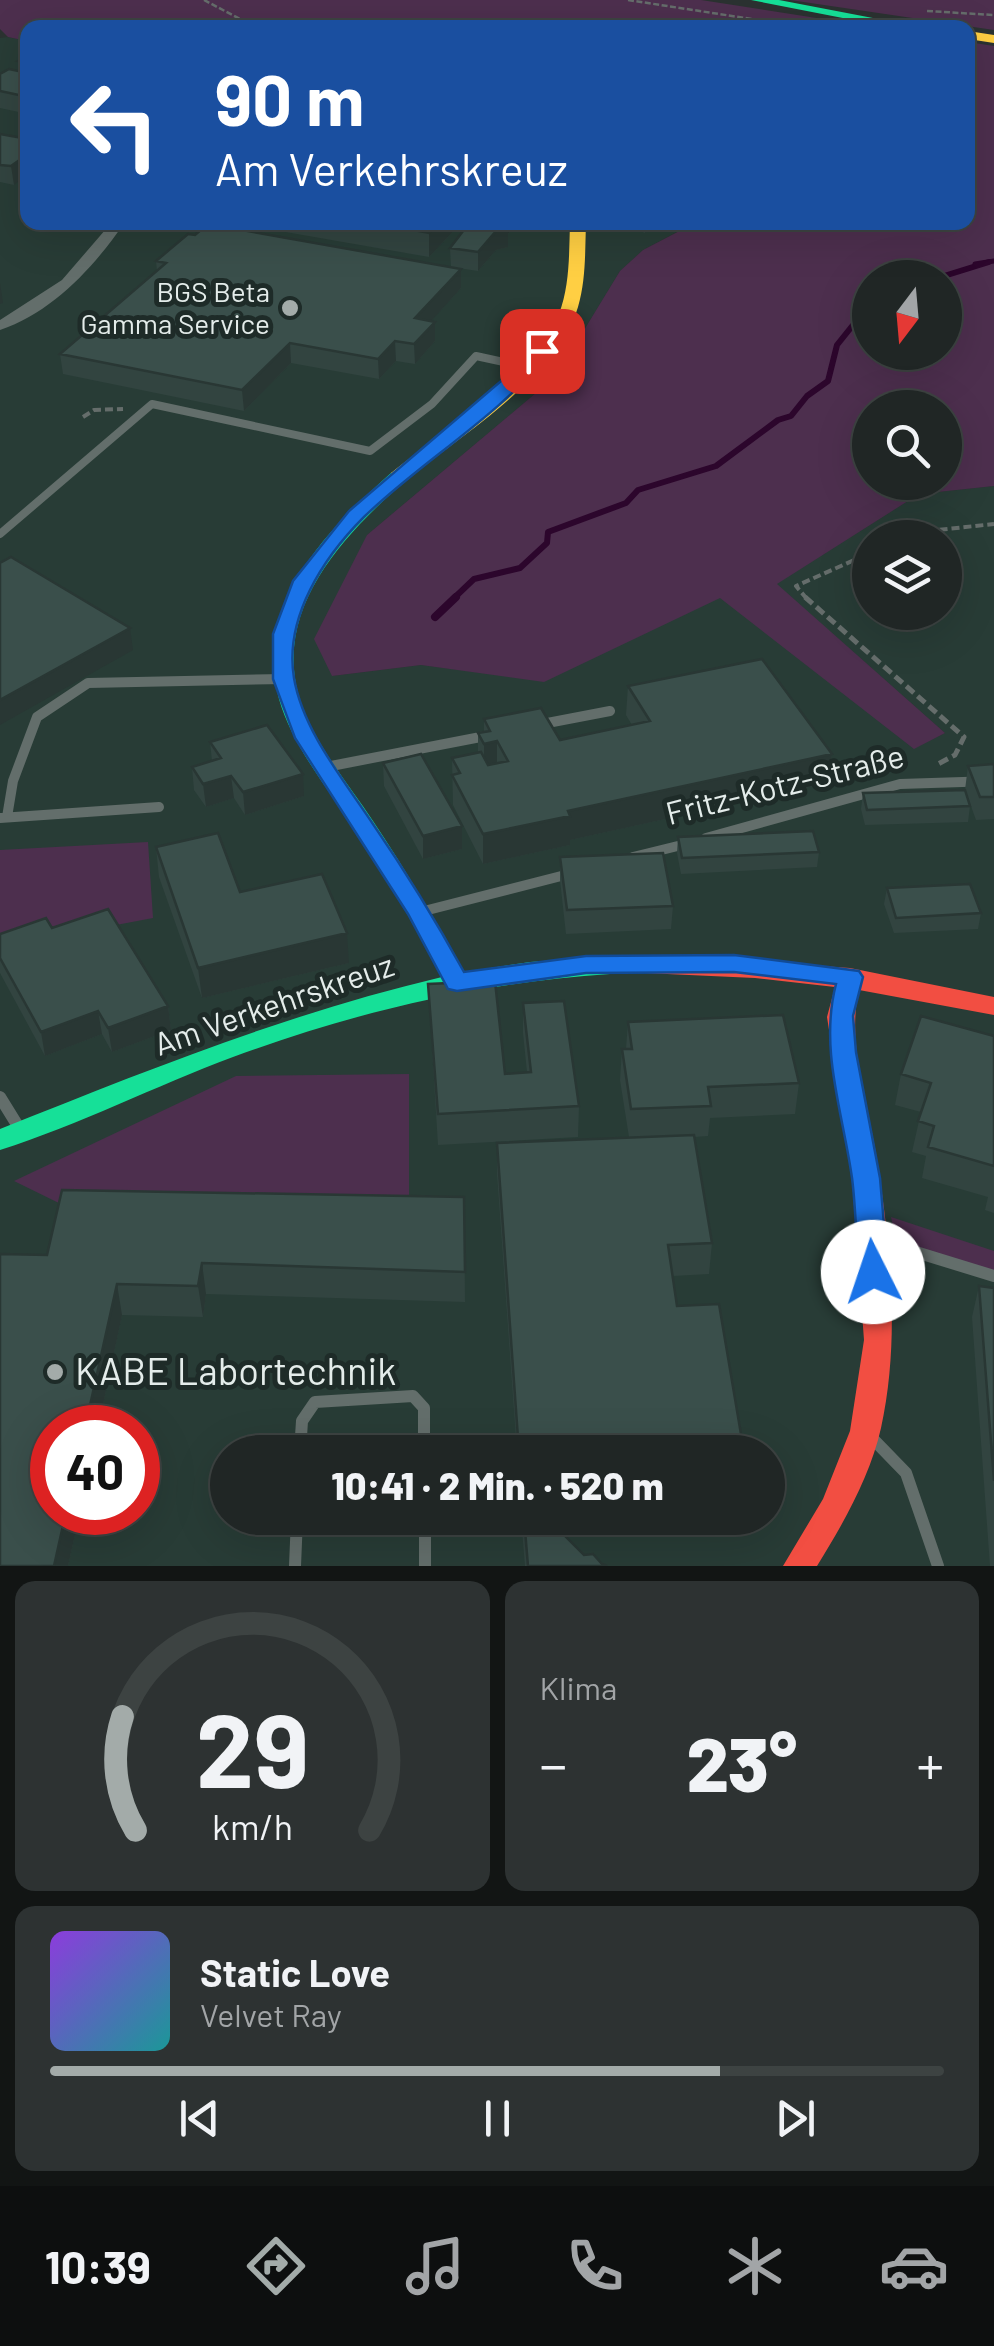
<!DOCTYPE html>
<html lang="de">
<head>
<meta charset="utf-8">
<style>
	body { margin:0; font-family:Barlow,sans-serif; background:#2d3232; color:#f1f3f6; height:100vh; display:flex; flex-direction:column; font-size:38px; white-space:nowrap }
	* { box-sizing:border-box; margin:0 }
	p { font-size:32px; color:#a2a5a7 }
	.icon { flex:none; width:55px; height:55px; fill:none; stroke:currentColor; stroke-width:2; stroke-linecap:round; stroke-linejoin:round }
	.map { position:relative; height:1566px; overflow:hidden }
	.drawer { display:flex; flex-direction:column; gap:15px; padding:15px; background:#121514; flex:1 }
	.drawer>* { flex:none }
	.guide { position:absolute; left:20px; top:20px; width:955px; height:210px; border-radius:20px; box-shadow:0 10px 40px #0002,0 0 0 2px #3d4342; background:#1a4fa0; color:#fff; overflow:hidden }
	.needle { width:65px; rotate:196deg }
	.tools { position:absolute; left:852px; top:260px; display:grid; gap:20px }
	.tools a { display:grid; place-items:center; width:110px; height:110px; border-radius:50%; background:#202625; box-shadow:0 10px 40px #0002,0 0 0 2px #3d4342; font-size:50px }
	.speed { position:absolute; left:30px; top:1405px; display:flex; gap:20px; font-size:50px; font-weight:700; text-align:center }
	.speed>* { display:grid; place-content:center; width:130px; height:130px; border-radius:50%; background:#202625; box-shadow:0 10px 40px #0002,0 0 0 2px #3d4342; line-height:1 }
	.speed .limit { border:15px solid #d22; background:#fff; color:#111 }
	.pin { position:absolute; display:grid; place-items:center; width:85px; height:85px; color:#fff; margin:-42px; border-radius:20px; box-shadow:0 5px 15px #0006 }
	.me { position:absolute; width:110px; margin:-55px; rotate:356deg; stroke-linejoin:round; filter:drop-shadow(0 0 8px #0008) }
	.turn { display:flex; align-items:center; gap:35px; height:210px; padding:0 30px; font-size:45px }
	.turn .icon { width:130px; height:130px; stroke-width:2.5 }
	.turn b { display:block; font-size:70px; line-height:85px }
	.big { font-size:75px; font-weight:800; line-height:1.1 }
	.drawer .tile { flex:1; display:flex; flex-direction:column; justify-content:center; gap:15px; min-width:0; padding:0 35px; border-radius:20px; background:#2d3232 }
	.drawer .dial { align-items:center; gap:0 }
	.dial svg { height:260px; overflow:visible; fill:none; stroke:#3d4342; stroke-width:7; stroke-linecap:round; text-anchor:middle }
	.dial text { fill:#f1f3f6; stroke:none }
	.song { display:flex; align-items:center; gap:30px }
	.cover { width:120px; height:120px; border-radius:15px; background:linear-gradient(135deg,hsl(270 70% 55%),hsl(180 70% 35%)) }
	.played { height:10px; border-radius:5px; background:linear-gradient(90deg,#a3aba9 75%,#3d4342 75%) }
	.keys { display:flex; justify-content:space-around; direction:ltr }
	.heat { display:flex; justify-content:space-between; align-items:center; font-size:55px; direction:ltr }
	.drawer .tiles { flex:1; display:grid; gap:15px; grid-template-columns:1fr 1fr }
	.tile:last-child { grid-column:span 2 }
	.trip { position:absolute; left:210px; top:1435px; width:575px; height:100px; border-radius:50px; background:#202625; box-shadow:0 10px 40px #0002,0 0 0 2px #3d4342; font-weight:800; line-height:100px; text-align:center }
	.dock { display:flex; height:160px; justify-content:space-around; align-items:center; background:#0d0f0f; color:#a2a5a7 }
	.dock .icon { width:70px; height:70px }
	.dock .on { color:#a3aba9 }
	.dock b { font-size:45px; color:#f1f3f6 }
	.map>svg:first-child { display:block }
	.built { fill:#283c36; fill-rule:evenodd }
	.green { fill:#4d2f4e; fill-rule:evenodd }
	.lines { fill:none; stroke-linecap:round; stroke-linejoin:round }
	.stream-far2 { stroke:#2c062c; stroke-width:5 }
	.stream-far1 { stroke:#2c062c; stroke-width:6 }
	.stream { stroke:#2c062c; stroke-width:8 }
	.path-far2 { stroke:#656d6b; stroke-width:2.5; stroke-dasharray:6 2.5; stroke-linecap:butt }
	.path-far1 { stroke:#656d6b; stroke-width:4; stroke-dasharray:8 4; stroke-linecap:butt }
	.path { stroke:#656d6b; stroke-width:5; stroke-dasharray:10 5; stroke-linecap:butt }
	.lane-far2 { stroke:#636e6b; stroke-width:8 }
	.lane-far1 { stroke:#636e6b; stroke-width:10 }
	.lane { stroke:#636e6b; stroke-width:12 }
	.street { fill:#636e6b; fill-rule:evenodd }
	.fast { fill:#16e098; fill-rule:evenodd }
	.slow { fill:#ffcf43; fill-rule:evenodd }
	.jam { fill:#f24e42; fill-rule:evenodd }
	.wall { fill:#324440 }
	.shaded-wall { fill:#293734 }
	.building { fill:#3a4f4b; stroke:#293734; stroke-width:2.5 }
	.route { fill:#1a73e8; stroke:#114b97; stroke-width:2.5 }
	.poi-dot { fill:#a3aba9; stroke:#1e2b28; stroke-width:4 }
	.labels { text-anchor:middle; stroke-width:10; stroke-linejoin:round; paint-order:stroke }
	.far-poi-label { font-size:28px; fill:#e4ecea; stroke:#1e2b28; text-anchor:end }
	.street-label { font-size:32px; fill:#e4ecea; stroke:#1e2b28 }
	.near-poi-label { font-size:38px; fill:#e4ecea; stroke:#1e2b28; text-anchor:start }
</style>
</head>
<body>
<div class="map">
<svg width="994" height="1566" viewBox="0 0 994 1566">
	<rect width="100%" height="100%" fill="#2b3231"/>
	<path class="built" d="M 8,37 L 27,41 L 28,222 L 692,224 L 643,250 L 620,271 L 556,376 L 367,535 L 332,676 L 421,665 L 544,681 L 720,597 L 914,748 L 945,733 L 776,584 L 919,494 L 994,486 L 994,1566 L 0,1566 L 0,38 ZM 870,538 L 945,538 L 945,612 L 870,612 ZM 52,1428 L 138,1428 L 138,1512 L 52,1512 ZM 228,1452 L 768,1452 L 768,1518 L 228,1518 Z"/>
	<path class="green" d="M 0,0 L 701,0 L 874,27 L 28,28 L 27,41 L 8,37 L 0,29 Z
		M 790,0 L 994,0 L 994,30 Z
		M 968,42 L 994,46 L 994,486 L 919,494 L 777,584 L 945,733 L 914,749 L 720,598 L 544,682 L 421,665 L 332,676 L 314,639 L 367,535 L 556,376 L 620,271 L 643,250 L 691,225 L 687,223 L 968,222 ZM 870,278 L 945,278 L 945,352 L 870,352 ZM 870,408 L 945,408 L 945,482 L 870,482 Z
		M 148,842 L 153,918 L 0,947 L 0,850 Z
		M 409,1074 L 409,1212 L 67,1207 L 14,1181 L 236,1076 Z
		M 891,1217 L 994,1251 L 994,1276 L 896,1241 Z"/>
	<g class="lines">
		<path class="stream-far2" d="M 975,264 L 994,261"/>
		<path class="stream-far1" d="M 944,276 L 989,262
			M 453,599 L 474,579 L 520,568 L 547,543 L 548,532 L 626,503 L 638,490 L 716,466 L 778,420 L 791,416 L 807,396 L 828,381 L 837,345 L 865,310 L 870,309"/>
		<path class="stream" d="M 435,617 L 456,597"/>
		<path class="path-far2" d="M 204,0 L 257,28
			M 628,0 L 758,20
			M 927,11 L 994,15"/>
		<path class="path-far1" d="M 83,417 L 94,410 L 123,409
			M 905,538 L 918,532 L 994,524
			M 807,599 L 796,586 L 870,553"/>
		<path class="path" d="M 805,597 L 964,737 L 955,755 L 938,764"/>
		<path class="lane-far2" d="M 0,534 L 152,404 L 370,451 L 432,404 L 476,356 L 527,367"/>
		<path class="lane-far1" d="M 537,725 L 610,711
			M 326,767 L 491,735
			M 7,817 L 13,781 L 37,717 L 88,683 L 284,679
			M 0,818 L 159,807
			M 706,838 L 900,784 L 994,781
			M 633,857 L 690,843
			M 420,912 L 573,873"/>
		<path class="lane" d="M 0,1097 L 21,1131
			M 880,1241 L 994,1276
			M 873,1439 L 906,1473 L 938,1566
			M 300,1452 L 302,1421 L 315,1402 L 413,1396 L 424,1408 L 424,1452
			M 425,1518 L 425,1566
			M 295,1566 L 297,1518"/>
		<path class="street" d="M 112,222 L 125,222 C 94,267 53,312 0,330 L 0,320 L 62,280 Z"/>
		<path class="fast" d="M 751,0 L 779,0 L 925,28 L 894,28 Z
			M 398,471 L 407,477 L 405,481 C 342,537 270,611 301,703 C 316,746 348,783 373,821 C 406,870 435,921 464,972 L 530,962 L 610,956 L 619,959 L 622,965 L 619,971 L 610,974 C 477,983 359,1011 233,1057 C 155,1086 79,1125 0,1150 L 0,1129 C 145,1071 289,1013 442,977 C 414,925 385,873 352,825 C 326,786 292,745 279,699 C 252,605 327,530 391,473 Z"/>
		<path class="slow" d="M 968,31 L 994,35 L 994,43 L 968,39 Z
			M 570,222 L 586,222 C 585,251 586,280 578,307 C 557,378 459,436 405,481 L 391,481 L 391,473 C 443,431 534,378 559,314 C 570,285 569,253 570,222 Z"/>
		<path class="jam" d="M 610,956 L 707,958 L 850,968 L 994,997 L 994,1015 L 859,990 C 847,1040 866,1097 875,1148 C 890,1239 901,1337 881,1428 C 870,1477 843,1524 817,1566 L 783,1566 L 823,1499 L 850,1431 L 864,1340 L 852,1179 L 827,1017 L 835,987 L 755,978 L 601,971 L 598,965 L 601,959 Z"/>
	</g>
	<path class="wall" d="M 28,56 L 28,114 L 0,108 L 0,74 L 20,72 L 18,61 Z
		M 0,134 L 28,139 L 14,185 L 0,182 Z
		M 245,222 L 462,222 L 429,257 L 246,225 Z
		M 616,222 L 667,222 L 645,233 Z
		M 516,225 L 508,234 L 508,247 L 496,250 L 478,271 L 451,267 L 450,248 Z
		M 156,261 L 461,288 L 431,321 L 435,322 L 435,341 L 415,364 L 396,361 L 379,379 L 291,363 L 244,411 L 63,374 L 60,354 L 157,271 Z
		M 628,686 L 832,754 L 828,783 L 570,840 L 570,845 L 483,864 L 453,805 L 452,758 L 478,753 L 478,733 L 484,732 L 484,719 L 560,740 L 632,725 L 626,715 Z
		M 210,742 L 304,796 L 245,815 L 234,798 L 206,807 L 194,790 L 192,767 L 212,761 Z
		M 383,763 L 462,849 L 423,859 L 384,786 Z
		M 994,764 L 994,819 L 976,820 L 967,795 L 970,806 L 968,822 L 865,825 L 861,809 L 863,793 L 965,790 L 968,766 Z
		M 678,837 L 819,852 L 817,867 L 681,874 L 677,853 Z
		M 156,847 L 240,892 L 349,963 L 202,998 L 159,877 Z
		M 560,857 L 673,906 L 671,929 L 566,934 L 560,880 Z
		M 887,888 L 981,913 L 978,929 L 894,933 L 884,904 Z
		M 52,928 L 168,1006 L 171,1030 L 112,1052 L 102,1034 L 45,1056 L 0,973 L 0,934 Z
		M 428,984 L 505,1074 L 527,1072 L 523,1033 L 523,1003 L 579,1106 L 578,1137 L 438,1145 Z
		M 628,1022 L 799,1083 L 795,1114 L 710,1118 L 708,1136 L 694,1137 L 712,1243 L 709,1274 L 673,1276 L 677,1306 L 744,1452 L 517,1452 L 497,1173 L 497,1143 L 629,1137 L 620,1080 L 622,1049 L 626,1049 Z
		M 994,1036 L 994,1213 L 985,1210 L 988,1197 L 922,1178 L 926,1156 L 912,1152 L 921,1112 L 895,1105 L 901,1074 Z
		M 464,1197 L 465,1302 L 206,1294 L 203,1317 L 122,1315 L 98,1428 L 52,1428 L 80,1512 L 68,1566 L 0,1566 L 47,1255 Z
		M 979,1286 L 994,1288 L 994,1566 L 990,1566 L 972,1317 Z
		M 521,1518 L 747,1518 L 746,1522 L 560,1530 L 584,1555 L 607,1566 L 525,1566 Z"/>
	<path class="shaded-wall" d="M 28,154 L 28,174 L 14,185 L 11,166 Z
		M 439,222 L 462,222 L 429,257 L 429,233 Z
		M 502,222 L 516,222 L 516,225 L 508,234 L 508,247 L 496,250 L 478,271 L 478,252 Z
		M 646,222 L 667,222 L 645,233 Z
		M 461,269 L 461,288 L 416,338 L 415,318 Z
		M 0,283 L 3,303 L 0,304 Z
		M 435,322 L 435,341 L 415,364 L 414,344 Z
		M 395,341 L 396,361 L 379,379 L 378,359 Z
		M 290,343 L 291,363 L 244,411 L 242,390 Z
		M 130,628 L 133,650 L 0,725 L 0,700 Z
		M 497,741 L 497,771 L 484,774 L 484,744 Z
		M 832,754 L 828,783 L 570,840 L 570,845 L 483,864 L 483,834 L 568,811 Z
		M 303,774 L 304,796 L 245,815 L 243,792 Z
		M 231,776 L 234,798 L 206,807 L 203,784 Z
		M 462,826 L 462,849 L 423,859 L 423,836 Z
		M 347,933 L 349,963 L 202,998 L 198,968 Z
		M 168,1006 L 171,1030 L 112,1052 L 108,1028 Z
		M 98,1011 L 102,1034 L 45,1056 L 41,1032 Z
		M 202,1263 L 206,1294 L 203,1317 L 198,1286 Z
		M 117,1284 L 122,1315 L 98,1428 L 85,1428 Z
		M 66,1512 L 80,1512 L 68,1566 L 54,1566 Z"/>
	<path class="building" d="M 28,56 L 28,63 L 18,61 Z
		M 9,69 L 28,73 L 28,97 L 0,91 L 0,74 Z
		M 0,134 L 28,139 L 28,154 L 11,166 L 0,165 Z
		M 370,222 L 439,222 L 429,233 Z
		M 470,222 L 502,222 L 498,226 L 508,228 L 496,231 L 478,252 L 450,248 Z
		M 208,224 L 461,269 L 415,318 L 435,322 L 414,344 L 395,341 L 378,359 L 290,343 L 242,390 L 60,354 L 166,263 L 156,261 L 188,234 L 195,235 Z
		M 11,557 L 130,628 L 0,700 L 0,563 Z
		M 762,659 L 832,754 L 568,811 L 570,816 L 483,834 L 452,775 L 460,773 L 452,758 L 481,752 L 488,765 L 508,761 L 497,741 L 484,744 L 478,733 L 490,731 L 484,719 L 541,708 L 560,740 L 650,721 L 628,686 Z
		M 267,725 L 303,774 L 243,792 L 231,776 L 203,784 L 192,767 L 221,758 L 210,742 Z
		M 421,754 L 462,826 L 423,836 L 383,763 Z
		M 994,764 L 994,797 L 980,797 L 968,766 Z
		M 965,790 L 970,806 L 867,810 L 863,793 Z
		M 813,831 L 819,852 L 682,858 L 678,837 Z
		M 218,833 L 240,892 L 322,874 L 347,933 L 198,968 L 156,847 Z
		M 663,853 L 673,906 L 567,910 L 560,857 Z
		M 970,884 L 981,913 L 896,918 L 887,888 Z
		M 108,909 L 168,1006 L 108,1028 L 98,1011 L 41,1032 L 0,958 L 0,934 L 46,918 L 52,928 Z
		M 495,981 L 505,1074 L 531,1072 L 523,1003 L 564,1001 L 579,1106 L 438,1114 L 428,984 Z
		M 783,1015 L 799,1083 L 708,1087 L 711,1106 L 631,1109 L 622,1049 L 632,1049 L 628,1022 Z
		M 921,1016 L 994,1036 L 994,1166 L 928,1147 L 934,1126 L 918,1121 L 931,1083 L 901,1074 Z
		M 694,1135 L 712,1243 L 668,1245 L 677,1306 L 719,1304 L 744,1452 L 519,1452 L 497,1143 Z
		M 62,1190 L 464,1197 L 465,1272 L 202,1263 L 198,1286 L 117,1284 L 85,1428 L 52,1428 L 52,1512 L 66,1512 L 54,1566 L 0,1566 L 0,1254 L 47,1255 Z
		M 979,1286 L 994,1288 L 994,1481 Z
		M 524,1518 L 559,1518 L 560,1531 L 584,1555 L 593,1554 L 602,1564 L 607,1566 L 528,1566 Z"/>
	<path class="route" d="M 542,346 L 551,351 C 500,416 423,460 364,517 C 323,558 284,618 294,678 C 303,731 344,780 373,824 C 406,872 436,921 464,972 L 586,956 L 734,955 L 859,971 L 863,977 L 853,1016 L 856,1052 L 880,1178 L 888,1272 L 884,1280 L 873,1284 L 863,1280 L 859,1272 C 856,1241 856,1209 852,1178 C 843,1113 819,1049 836,984 L 734,972 L 586,973 L 457,991 L 448,989 L 408,914 L 295,738 L 273,679 L 273,634 L 293,581 L 349,511 Z"/>
	<g class="poi-dot">
		<circle cx="290" cy="308" r="10"/>
		<circle cx="55" cy="1372" r="10"/>
	</g>
	<g class="labels">
		<g class="far-poi-label">
			<text x="270" y="302">BGS Beta<tspan x="270" dy="32">Gamma Service</tspan></text>
		</g>
		<g class="street-label">
			<text transform="translate(785 785) rotate(-14)" y="11">Fritz-Kotz-Straße</text>
			<text transform="translate(274 1005) rotate(-19)" y="11">Am Verkehrskreuz</text>
		</g>
		<g class="near-poi-label">
			<text x="75" y="1385">KABE Labortechnik</text>
		</g>
	</g>
</svg>
<div class="tools">
<a><svg class="needle" viewBox="-14 -14 28 28"><path d="M0-13l5 13h-10z" fill="#e53935"/><path d="M0 13l5-13h-10z" fill="#a2a5a7"/></svg></a>
<a><svg class="icon" aria-label="search" viewBox="0 0 24 24"><circle cx="10" cy="10" r="6"/><path d="M15 15l6 6"/></svg></a>
<a><svg class="icon" aria-label="layers" viewBox="0 0 24 24"><path d="M12 4l9 5-9 5-9-5zM3 14l9 5 9-5"/></svg></a>
</div>
<div class="speed"><div class="limit">40</div></div>
<div class="pin" style="left:542px;top:351px;background:#d93025"><svg class="icon" aria-label="arrive" viewBox="0 0 24 24"><path d="M6 21V4h12l-3 4 3 4H6"/></svg></div>
<svg class="me" style="left:873px;top:1272px" viewBox="-20 -20 40 40"><circle r="19" fill="#fff"/><path d="M0-13L10 11 0 6-10 11z" fill="#1a73e8"/></svg>
<div class="trip">10:41 · 2 Min. · 520 m</div>
<div class="guide">
<div class="turn"><svg class="icon" aria-label="left" viewBox="0 0 24 24"><path d="M17 20v-9H6M10 6l-5 5 5 5"/></svg><div><b>90 m</b>Am Verkehrskreuz</div></div>
</div>
</div>
<section class="drawer">
<div class="tiles">
<div class="tile dial"><svg viewBox="0 0 100 80">
<path d="M14 69A42 42 0 1 1 86 69"/>
<path d="M14 69A42 42 0 0 1 10 34" stroke="#a3aba9"/>
<text x="50" y="56" font-size="32" font-weight="700">29</text>
<text x="50" y="72" font-size="11">km/h</text>
</svg></div>
<div class="tile"><p>Klima</p>
<div class="heat"><a>−</a><b class="big">23°</b><a>+</a></div>
</div>
<div class="tile">
<div class="song"><i class="cover"></i><div><b>Static Love</b><p>Velvet Ray</p></div></div>
<div class="played"></div>
<div class="keys"><svg class="icon" aria-label="previous" viewBox="0 0 24 24"><path d="M18 5L8 12l10 7zM5 5v14"/></svg><svg class="icon" aria-label="pause" viewBox="0 0 24 24"><path d="M8 5v14M16 5v14"/></svg><svg class="icon" aria-label="next" viewBox="0 0 24 24"><path d="M6 5l10 7-10 7zM19 5v14"/></svg></div>
</div>
</div>
</section>
<nav class="dock">
<b>10:39</b>
<svg class="icon on" aria-label="directions" viewBox="0 0 24 24"><path d="M12 3l9 9-9 9-9-9zM9 14v-3h6M13 9l2 2-2 2"/></svg>
<svg class="icon" aria-label="music" viewBox="0 0 24 24"><path d="M9 18V5l10-2v13"/><circle cx="6" cy="18" r="3"/><circle cx="16" cy="16" r="3"/></svg>
<svg class="icon" aria-label="phone" viewBox="0 0 24 24"><path d="M5 4h4l2 5-3 2q2 4 5 5l2-3 5 2v4C11 20 4 13 5 4z"/></svg>
<svg class="icon" aria-label="climate" viewBox="0 0 24 24"><path d="M12 3v18M4 7l16 10M4 17L20 7"/></svg>
<svg class="icon" aria-label="car" viewBox="0 0 24 24"><path d="M5 17H2v-5l4-1 3-4h7l3 4 3 1v5h-3M9 17h6M6 11h13"/><circle cx="7" cy="17" r="2"/><circle cx="17" cy="17" r="2"/></svg>
</nav>
</body>
</html>
